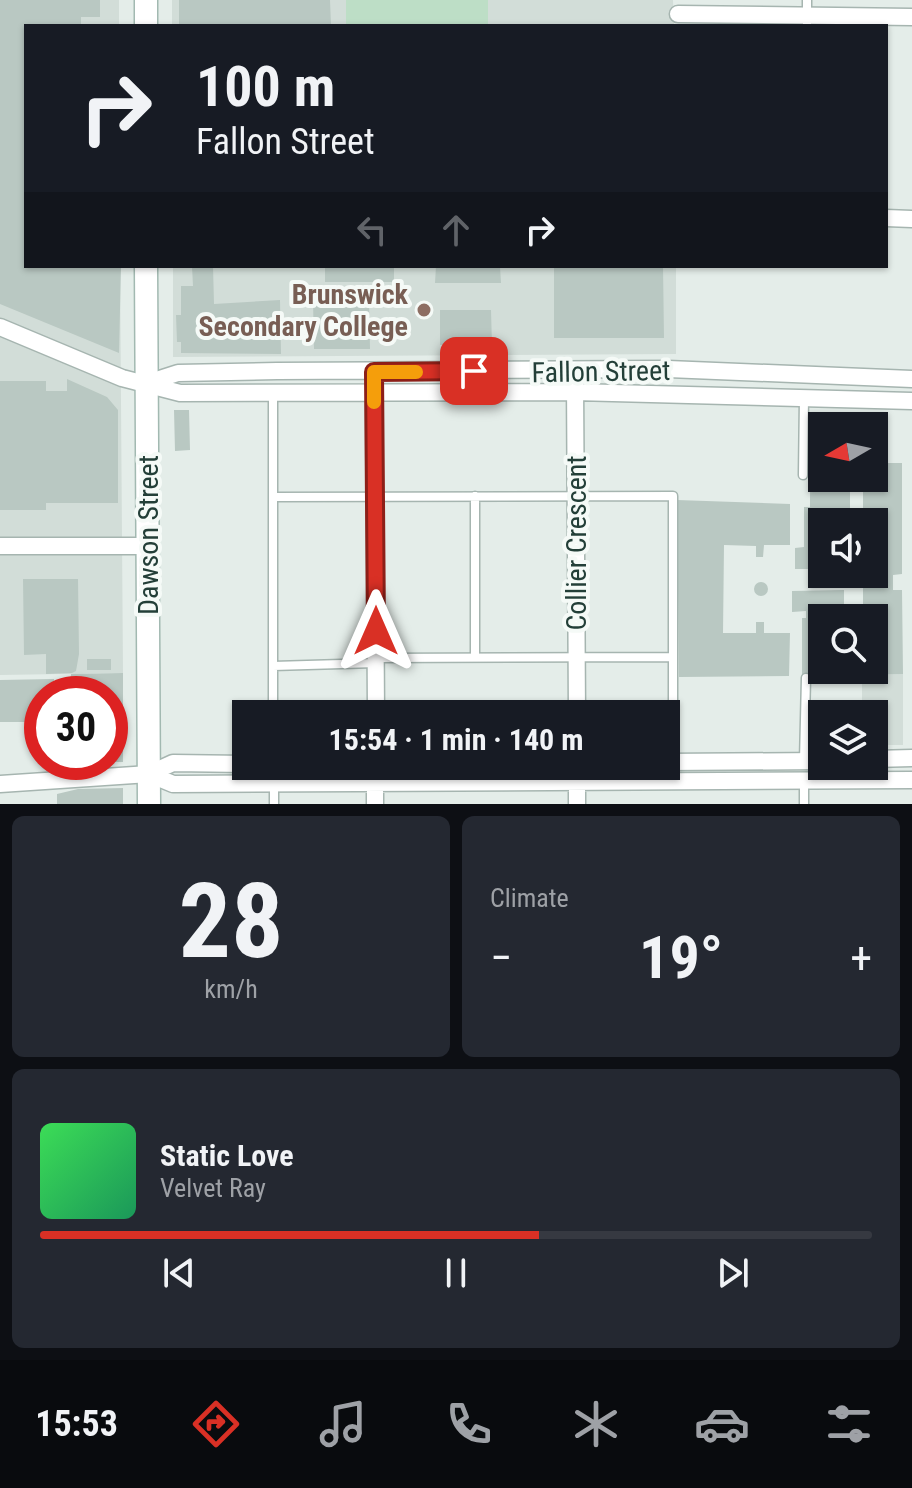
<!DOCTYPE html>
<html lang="en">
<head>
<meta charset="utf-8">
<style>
	body { margin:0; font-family:"Roboto Condensed",sans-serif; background:#242831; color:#f1f3f6; height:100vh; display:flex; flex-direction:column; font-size:30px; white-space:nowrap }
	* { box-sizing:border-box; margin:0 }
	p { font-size:26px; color:#9ea1a6 }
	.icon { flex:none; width:44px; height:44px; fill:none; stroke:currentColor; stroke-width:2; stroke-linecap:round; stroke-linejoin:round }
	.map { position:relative; height:804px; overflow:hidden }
	.panel { display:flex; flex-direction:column; gap:12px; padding:12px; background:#0d0f14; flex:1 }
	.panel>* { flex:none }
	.guide { position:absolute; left:24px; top:24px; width:864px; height:244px; border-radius:0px; box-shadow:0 2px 6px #0004; background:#171b24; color:#f1f3f6; overflow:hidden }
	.needle { width:52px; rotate:261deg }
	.controls { position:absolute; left:808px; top:412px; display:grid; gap:16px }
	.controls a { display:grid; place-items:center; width:80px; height:80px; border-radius:0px; background:#171b24; box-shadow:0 2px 6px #0004; font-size:40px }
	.speed { position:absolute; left:24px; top:676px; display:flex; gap:16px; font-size:40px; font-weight:700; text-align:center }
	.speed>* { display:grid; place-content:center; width:104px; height:104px; border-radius:50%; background:#171b24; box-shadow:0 2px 6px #0004; line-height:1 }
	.speed .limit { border:12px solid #d22; background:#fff; color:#111 }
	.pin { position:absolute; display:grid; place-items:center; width:68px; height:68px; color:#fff; margin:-34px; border-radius:16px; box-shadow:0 4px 12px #0006 }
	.me { position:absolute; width:88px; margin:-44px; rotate:0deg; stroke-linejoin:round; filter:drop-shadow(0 0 6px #0008) }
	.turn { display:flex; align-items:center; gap:28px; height:168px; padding:0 40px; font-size:36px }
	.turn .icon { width:104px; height:104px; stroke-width:2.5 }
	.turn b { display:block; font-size:56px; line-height:68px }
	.lanes { display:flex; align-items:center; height:76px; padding:0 40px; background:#0003; justify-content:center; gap:40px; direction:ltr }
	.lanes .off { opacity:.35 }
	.big { font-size:60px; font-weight:700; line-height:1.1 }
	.panel .tile { flex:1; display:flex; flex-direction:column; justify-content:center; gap:12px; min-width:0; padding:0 28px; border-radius:12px; background:#242831 }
	.panel .dial { align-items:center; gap:0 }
	.dial b { font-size:104px; line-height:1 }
	.song { display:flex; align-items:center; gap:24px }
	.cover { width:96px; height:96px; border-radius:12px; background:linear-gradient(135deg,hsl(130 70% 55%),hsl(150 70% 35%)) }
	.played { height:8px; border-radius:4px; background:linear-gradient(90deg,#d93025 60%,#363941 60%) }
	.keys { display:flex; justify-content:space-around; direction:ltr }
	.heat { display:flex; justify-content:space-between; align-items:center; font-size:44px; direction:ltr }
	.panel .tiles { flex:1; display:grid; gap:12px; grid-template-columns:1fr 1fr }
	.tile:last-child { grid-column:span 2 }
	.trip { position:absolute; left:232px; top:700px; width:448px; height:80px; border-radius:0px; background:#171b24; box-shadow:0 2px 6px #0004; font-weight:700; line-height:80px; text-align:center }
	.dock { display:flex; height:128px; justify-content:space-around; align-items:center; background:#090b0e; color:#9ea1a6 }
	.dock .icon { width:56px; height:56px }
	.dock .selected { color:#d93025 }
	.dock b { font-size:36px; color:#f1f3f6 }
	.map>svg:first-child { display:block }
	.built { fill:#d2ddd8 }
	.green { fill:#bddec6 }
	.building { fill:#b9c8c2 }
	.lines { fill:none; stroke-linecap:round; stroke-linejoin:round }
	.lane-casing { stroke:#a6b5b0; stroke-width:11 }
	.street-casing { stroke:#a6b5b0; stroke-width:19 }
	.secondary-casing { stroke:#a2b9b1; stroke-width:25 }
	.lane { stroke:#fff; stroke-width:8 }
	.street { stroke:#fff; stroke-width:16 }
	.secondary { stroke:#fff; stroke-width:22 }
	.route-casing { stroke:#8d1f18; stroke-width:20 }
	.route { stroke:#d93025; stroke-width:14 }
	.slow { stroke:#f59e0b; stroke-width:14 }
	.education-dot { fill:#8d6e63; stroke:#f5faf7; stroke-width:3 }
	.labels { text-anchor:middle; stroke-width:8; stroke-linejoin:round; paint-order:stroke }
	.education-label { font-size:28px; font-weight:bold; fill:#785e54; stroke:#f5faf7; text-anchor:end }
	.street-label { font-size:28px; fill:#233f38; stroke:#f5faf7 }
</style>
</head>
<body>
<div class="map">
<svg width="912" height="804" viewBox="0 0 912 804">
	<rect width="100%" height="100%" fill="#e4ede9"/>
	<path class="built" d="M 0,0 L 119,0 L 119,26 L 26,26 L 26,266 L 120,266 L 123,673 L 0,675 Z
		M 172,0 L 673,0 L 674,26 L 172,26 Z
		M 173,266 L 676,266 L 676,354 L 173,357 Z
		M 903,674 L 903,745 L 874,745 L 874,714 L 862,714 L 862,675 Z"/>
	<path class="green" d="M 346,0 L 488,0 L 488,26 L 346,26 Z"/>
	<path class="building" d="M 0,0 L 100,0 L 100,17 L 81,17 L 81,26 L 26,26 L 26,266 L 121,266 L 119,353 L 0,304 Z
		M 179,0 L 330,0 L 331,26 L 179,26 Z
		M 192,266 L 213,266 L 214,304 L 280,300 L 281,354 L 181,353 L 181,342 L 177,342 L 176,315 L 181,315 L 181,286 L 193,286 Z
		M 325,266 L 394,266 L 394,282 L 325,282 Z
		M 436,266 L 500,267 L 501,283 L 435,283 Z
		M 554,266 L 663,266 L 664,338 L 554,338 Z
		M 313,300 L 369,300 L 370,349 L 314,349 Z
		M 440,310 L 491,310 L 492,345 L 478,345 L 478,351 L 454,351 L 454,345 L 440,345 Z
		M 67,379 L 107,397 L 118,410 L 118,503 L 46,503 L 46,510 L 0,510 L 0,381 L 46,381 L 46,391 L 67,391 Z
		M 174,410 L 189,410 L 190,450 L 175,451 Z
		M 810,462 L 822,462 L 822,478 L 850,478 L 850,513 L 844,513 L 844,522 L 822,522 L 822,569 L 795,569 L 795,548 L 804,547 L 804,507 L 810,507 Z
		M 874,463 L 902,463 L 902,574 L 893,575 L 893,590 L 902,590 L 903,674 L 862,675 L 862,670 L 874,670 L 874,618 L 863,618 L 863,574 L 874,574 L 874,522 L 863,522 L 863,489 L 866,489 L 866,478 L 874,478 Z
		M 677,500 L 790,504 L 790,545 L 764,545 L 763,557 L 756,557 L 756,546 L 724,545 L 723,633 L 756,633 L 756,622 L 764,622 L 764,633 L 790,633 L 789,676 L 679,677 Z
		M 23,579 L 78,579 L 79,654 L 76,671 L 72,673 L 46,674 L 46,654 L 24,655 Z
		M754 589a7 7 0 1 1 14 0a7 7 0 1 1-14 0Z
		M 844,590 L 844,618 L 822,618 L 822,670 L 844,670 L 844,676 L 802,677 L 802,618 L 806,618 L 806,611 L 792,612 L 792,591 Z
		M 87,659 L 111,659 L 111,670 L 87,670 Z
		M 123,673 L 123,762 L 110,762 L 110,694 L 71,694 L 71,674 Z
		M 54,679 L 54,694 L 42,694 L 42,722 L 0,722 L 0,680 Z
		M 123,788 L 123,804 L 57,804 L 57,794 L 78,789 Z"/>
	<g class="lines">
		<g class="lane-casing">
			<path id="lane" d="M 807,0 L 807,26
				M 803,475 L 804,397
				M 475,496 L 475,657
				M 273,497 L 273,393
				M 376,658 L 673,657
				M 273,666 L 376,663
				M 273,714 L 273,497 L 673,496 L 673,762
				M 804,761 L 806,678
				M 274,766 L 274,804
				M 804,781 L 804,804"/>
		</g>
		<g class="street-casing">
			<path id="street" d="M 678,14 L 912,17
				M 886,218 L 912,219
				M 0,327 L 122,378 L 180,393 L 575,392 L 912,401
				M 575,382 L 577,714
				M 147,383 L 178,373 L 277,371 L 668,369 L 912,379
				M 374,384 L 376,714
				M 0,546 L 148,546
				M 874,759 L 912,758
				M 666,762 L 822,761
				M 577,766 L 577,804
				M 149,774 L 173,784 L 912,780
				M 0,784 L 149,774 L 173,763 L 246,764
				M 375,804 L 375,766"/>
		</g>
		<g class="secondary-casing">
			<path id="secondary" d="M 146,0 L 146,26
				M 146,266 L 149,804"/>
		</g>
		<use href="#lane" class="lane"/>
		<use href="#street" class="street"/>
		<use href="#secondary" class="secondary"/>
	</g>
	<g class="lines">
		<g class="route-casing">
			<path id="route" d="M 376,631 L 374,372 L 474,371"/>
		</g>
		<use href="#route" class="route"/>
		<path class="slow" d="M 374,402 L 374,372 L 416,372"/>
	</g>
	<circle class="education-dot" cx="424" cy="310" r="8"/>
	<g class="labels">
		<g class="education-label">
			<text x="408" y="304">Brunswick<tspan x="408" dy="32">Secondary College</tspan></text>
		</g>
		<g class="street-label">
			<text transform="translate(601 371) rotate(-1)" y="10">Fallon Street</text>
			<text transform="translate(148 535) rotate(-90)" y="10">Dawson Street</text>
			<text transform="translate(576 543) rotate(-90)" y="10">Collier Crescent</text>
		</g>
	</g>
</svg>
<div class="controls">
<a><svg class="needle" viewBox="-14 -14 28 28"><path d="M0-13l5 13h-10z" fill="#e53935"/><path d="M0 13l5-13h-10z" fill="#9ea1a6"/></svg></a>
<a><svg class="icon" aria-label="sound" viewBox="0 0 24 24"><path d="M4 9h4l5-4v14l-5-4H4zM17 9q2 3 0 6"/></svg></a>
<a><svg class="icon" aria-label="search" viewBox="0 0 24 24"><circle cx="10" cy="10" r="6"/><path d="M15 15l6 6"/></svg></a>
<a><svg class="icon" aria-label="layers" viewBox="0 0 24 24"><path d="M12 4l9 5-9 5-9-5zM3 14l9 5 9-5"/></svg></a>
</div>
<div class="speed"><div class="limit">30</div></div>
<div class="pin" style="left:474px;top:371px;background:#d93025"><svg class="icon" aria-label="arrive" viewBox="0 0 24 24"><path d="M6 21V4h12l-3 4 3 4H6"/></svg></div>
<svg class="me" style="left:376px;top:631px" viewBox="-20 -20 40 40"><path d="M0-17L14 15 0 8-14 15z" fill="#d93025" stroke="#fff" stroke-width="4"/></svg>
<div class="trip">15:54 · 1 min · 140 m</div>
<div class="guide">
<div class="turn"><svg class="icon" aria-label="right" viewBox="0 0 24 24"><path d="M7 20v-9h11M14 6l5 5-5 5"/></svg><div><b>100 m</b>Fallon Street</div></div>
<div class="lanes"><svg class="icon off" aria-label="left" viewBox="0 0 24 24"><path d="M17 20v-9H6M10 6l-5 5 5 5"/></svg><svg class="icon off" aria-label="ahead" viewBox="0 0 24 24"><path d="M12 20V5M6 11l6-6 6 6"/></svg><svg class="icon" aria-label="right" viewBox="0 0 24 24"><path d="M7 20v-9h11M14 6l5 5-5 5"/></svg></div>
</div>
</div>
<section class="panel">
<div class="tiles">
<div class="tile dial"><b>28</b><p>km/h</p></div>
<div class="tile"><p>Climate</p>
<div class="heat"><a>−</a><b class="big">19°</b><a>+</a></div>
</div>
<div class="tile">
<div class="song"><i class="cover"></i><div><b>Static Love</b><p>Velvet Ray</p></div></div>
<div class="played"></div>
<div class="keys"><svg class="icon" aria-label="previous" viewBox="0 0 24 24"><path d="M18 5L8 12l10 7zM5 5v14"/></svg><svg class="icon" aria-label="pause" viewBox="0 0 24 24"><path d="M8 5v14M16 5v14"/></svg><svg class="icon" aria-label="next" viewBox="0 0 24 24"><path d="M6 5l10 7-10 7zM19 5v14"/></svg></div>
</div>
</div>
</section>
<nav class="dock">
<b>15:53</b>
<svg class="icon selected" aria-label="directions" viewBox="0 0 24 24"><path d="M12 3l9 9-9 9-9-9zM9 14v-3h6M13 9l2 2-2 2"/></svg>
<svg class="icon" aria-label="music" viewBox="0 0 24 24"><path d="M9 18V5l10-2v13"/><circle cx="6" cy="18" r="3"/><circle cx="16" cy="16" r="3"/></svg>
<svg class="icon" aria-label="phone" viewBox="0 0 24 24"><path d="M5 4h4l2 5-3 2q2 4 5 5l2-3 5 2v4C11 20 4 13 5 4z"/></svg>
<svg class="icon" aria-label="climate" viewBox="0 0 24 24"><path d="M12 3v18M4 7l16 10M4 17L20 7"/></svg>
<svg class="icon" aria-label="car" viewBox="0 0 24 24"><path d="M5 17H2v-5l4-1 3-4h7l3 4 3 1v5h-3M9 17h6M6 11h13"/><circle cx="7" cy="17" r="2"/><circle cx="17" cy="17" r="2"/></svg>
<svg class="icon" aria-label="filters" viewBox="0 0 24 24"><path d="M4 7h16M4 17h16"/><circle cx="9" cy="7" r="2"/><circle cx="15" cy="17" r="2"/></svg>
</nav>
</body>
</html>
